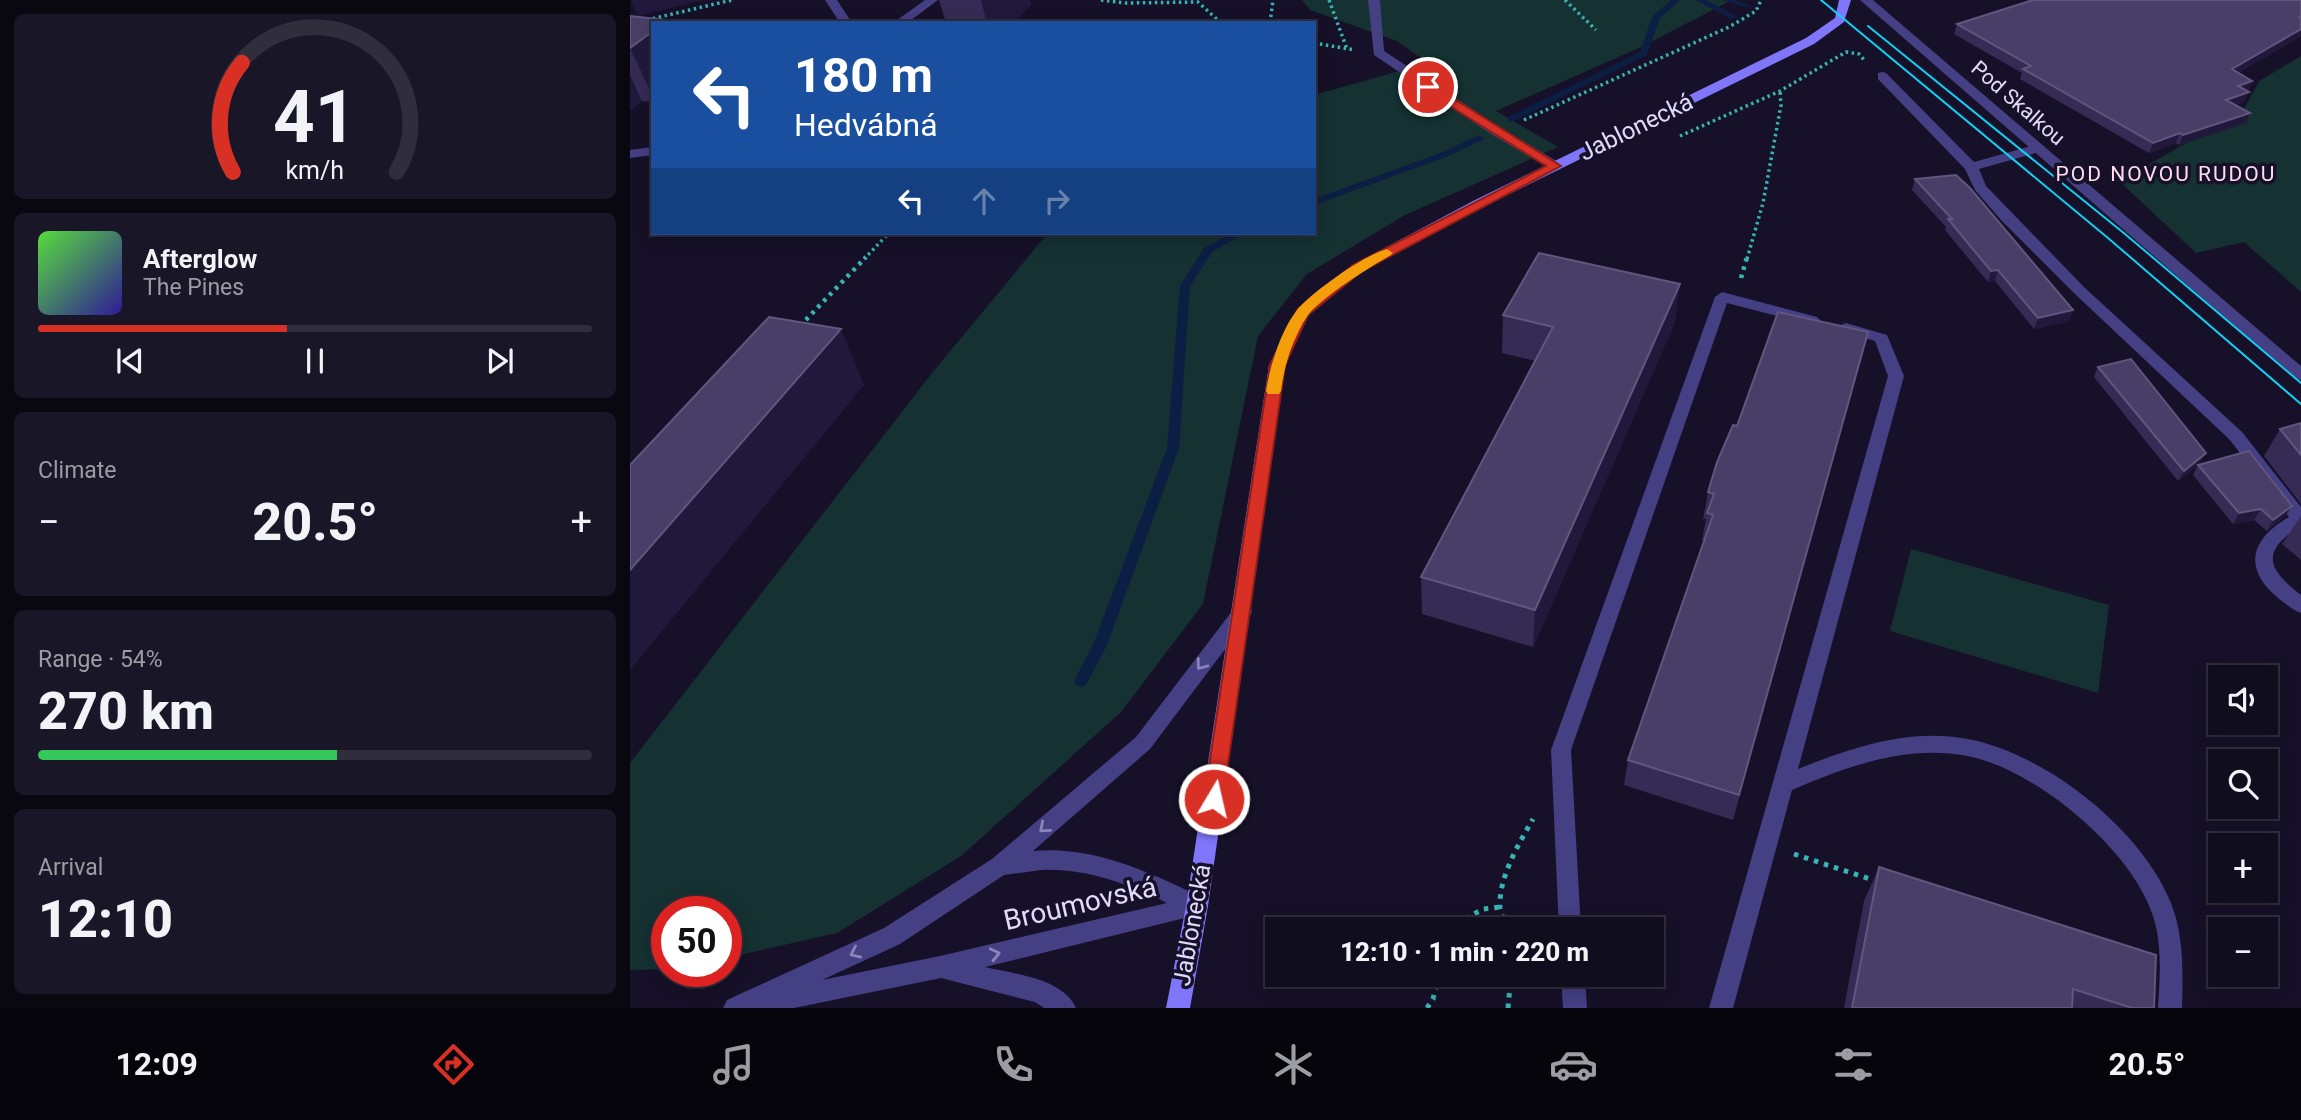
<!DOCTYPE html>
<html lang="en">
<head>
<meta charset="utf-8">
<style>
	body { margin:0; font-family:Roboto,sans-serif; background:#191627; color:#f1f3f6; height:100vh; display:flex; flex-direction:column; font-size:26px; white-space:nowrap }
	* { box-sizing:border-box; margin:0 }
	p { font-size:23px; color:#9c9ca4 }
	.icon { flex:none; width:38px; height:38px; fill:none; stroke:currentColor; stroke-width:2; stroke-linecap:round; stroke-linejoin:round }
	.map { position:relative; flex:1; overflow:hidden }
	.panel { display:flex; flex-direction:column; gap:14px; padding:14px; background:#090710; width:630px }
	.panel>* { flex:none }
	.hud { position:absolute; left:21px; top:21px; width:665px; height:214px; border-radius:0px; box-shadow:0 4px 18px #0003,0 0 0 2px #302d3c; background:#1a4fa0; color:#fff; overflow:hidden }
	.controls { position:absolute; left:1578px; top:665px; display:grid; gap:14px }
	.controls a { display:grid; place-items:center; width:70px; height:70px; border-radius:0px; background:#100d1e; box-shadow:0 4px 18px #0003,0 0 0 2px #302d3c; font-size:35px }
	.speed { position:absolute; left:21px; top:896px; display:flex; gap:14px; font-size:35px; font-weight:700; text-align:center }
	.speed>* { display:grid; place-content:center; width:91px; height:91px; border-radius:50%; background:#100d1e; box-shadow:0 4px 18px #0003,0 0 0 2px #302d3c; line-height:1 }
	.speed .limit { border:10px solid #d22; background:#fff; color:#111 }
	.pin { position:absolute; display:grid; place-items:center; width:60px; height:60px; color:#fff; margin:-30px; border:4px solid #fff; border-radius:50%; box-shadow:0 2px 7px #0007 }
	.me { position:absolute; width:77px; margin:-38px; rotate:9deg; stroke-linejoin:round; filter:drop-shadow(0 0 5px #0008) }
	.turn { display:flex; align-items:center; gap:24px; height:147px; padding:0 28px; font-size:32px }
	.turn .icon { width:91px; height:91px; stroke-width:2.5 }
	.turn b { display:block; font-size:49px; line-height:60px }
	.lanes { display:flex; align-items:center; height:66px; padding:0 28px; background:#0003; justify-content:center; gap:35px; direction:ltr }
	.lanes .off { opacity:.35 }
	.big { font-size:52px; font-weight:800; line-height:1.1 }
	.panel .tile { flex:1; display:flex; flex-direction:column; justify-content:center; gap:10px; min-width:0; padding:0 24px; border-radius:10px; background:#191627 }
	.panel .dial { align-items:center; gap:0 }
	.dial svg { height:182px; overflow:visible; fill:none; stroke:#302d3c; stroke-width:7; stroke-linecap:round; text-anchor:middle }
	.dial text { fill:#f1f3f6; stroke:none }
	.song { display:flex; align-items:center; gap:21px }
	.cover { width:84px; height:84px; border-radius:10px; background:linear-gradient(135deg,hsl(110 70% 55%),hsl(250 70% 35%)) }
	.played { height:7px; border-radius:4px; background:linear-gradient(90deg,#d93025 45%,#302d3c 45%) }
	.keys { display:flex; justify-content:space-around; direction:ltr }
	.heat { display:flex; justify-content:space-between; align-items:center; font-size:38px; direction:ltr }
	.charge { height:10px; border-radius:5px; background:linear-gradient(90deg,#34c759 54%,#302d3c 0) }
	.trip { position:absolute; left:635px; top:917px; width:399px; height:70px; border-radius:0px; background:#100d1e; box-shadow:0 4px 18px #0003,0 0 0 2px #302d3c; font-weight:800; line-height:70px; text-align:center }
	.menu { display:flex; height:112px; justify-content:space-around; align-items:center; background:#06050c; color:#9c9ca4 }
	.menu .icon { width:49px; height:49px }
	.menu .active { color:#d93025 }
	.menu b { font-size:32px; color:#f1f3f6 }
	main { display:flex; flex:1; min-height:0 }
	.map>svg:first-child { display:block }
	.green { fill:#153132 }
	.lines { fill:none; stroke-linecap:round; stroke-linejoin:round }
	.stream { fill:#0d1e45; fill-rule:evenodd }
	.path-far2 { stroke:#36b5b4; stroke-width:3.5; stroke-dasharray:2.5 3.5; stroke-linecap:butt }
	.path-far1 { stroke:#36b5b4; stroke-width:4.5; stroke-dasharray:3.5 5; stroke-linecap:butt }
	.path { stroke:#36b5b4; stroke-width:5; stroke-dasharray:4.5 6; stroke-linecap:butt }
	.service { fill:#453f84; fill-rule:evenodd }
	.minor { fill:#453f84; fill-rule:evenodd }
	.tertiary { fill:#453f84; fill-rule:evenodd }
	.secondary { fill:#8076f9; fill-rule:evenodd }
	.tram { stroke:#0fd0f4; stroke-width:2 }
	.wall { fill:#362b55 }
	.shaded-wall { fill:#21193b }
	.building { fill:#483e67; stroke:#60567e; stroke-width:2 }
	.oneway { stroke:#8b85ba }
	.route { fill:#d93025; stroke:#8d1f18; stroke-width:2 }
	.slow { fill:#f59e0b }
	.labels { text-anchor:middle; stroke-width:7; stroke-linejoin:round; paint-order:stroke }
	.far-street-label { font-size:21px; fill:#e0dafd; stroke:#161128 }
	.far-neighbourhood-label { font-size:21px; letter-spacing:2px; fill:#fddcef; stroke:#161128 }
	.street-label { font-size:24px; fill:#e0dafd; stroke:#161128 }
	.near-street-label { font-size:28px; fill:#e0dafd; stroke:#161128 }
</style>
</head>
<body>
<main>
<section class="panel">
<div class="tile dial"><svg viewBox="0 0 100 80">
<path d="M14 69A42 42 0 1 1 86 69"/>
<path d="M14 69A42 42 0 0 1 18 21" stroke="#d93025"/>
<text x="50" y="56" font-size="32" font-weight="700">41</text>
<text x="50" y="72" font-size="11">km/h</text>
</svg></div>
<div class="tile">
<div class="song"><i class="cover"></i><div><b>Afterglow</b><p>The Pines</p></div></div>
<div class="played"></div>
<div class="keys"><svg class="icon" aria-label="previous" viewBox="0 0 24 24"><path d="M18 5L8 12l10 7zM5 5v14"/></svg><svg class="icon" aria-label="pause" viewBox="0 0 24 24"><path d="M8 5v14M16 5v14"/></svg><svg class="icon" aria-label="next" viewBox="0 0 24 24"><path d="M6 5l10 7-10 7zM19 5v14"/></svg></div>
</div>
<div class="tile"><p>Climate</p>
<div class="heat"><a>−</a><b class="big">20.5°</b><a>+</a></div>
</div>
<div class="tile"><p>Range · 54%</p><b class="big">270 km</b><div class="charge"></div></div>
<div class="tile"><p>Arrival</p><b class="big">12:10</b></div>
</section>
<div class="map">
<svg width="1671" height="1008" viewBox="0 0 1671 1008">
	<rect width="100%" height="100%" fill="#161128"/>
	<path class="green" d="M 672,0 L 1102,0 L 1011,47 L 866,111 L 928,147 L 775,215 L 677,274 L 628,336 L 573,604 L 491,712 L 331,856 L 207,933 L 96,958 L 96,912 L 37,912 L 37,969 L 0,970 L 0,763 L 302,373 L 418,233 L 684,233 L 684,95 L 798,63 L 767,41 L 680,10 Z
		M 1671,56 L 1671,292 L 1614,242 L 1566,253 L 1489,181 L 1613,111 L 1629,81 Z
		M 1281,549 L 1479,605 L 1468,693 L 1260,631 Z"/>
	<g class="lines">
		<path class="stream" d="M 1041,0 L 1050,0 L 1030,18 L 1017,55 L 884,121 L 878,121 L 878,117 L 1010,52 L 1022,17 Z
			M 1066,0 L 1076,0 L 1108,17 L 1101,19 Z
			M 1092,0 L 1105,0 L 1122,6 L 1118,8 Z
			M 849,135 L 854,138 L 852,140 L 819,156 L 684,205 L 684,199 L 813,152 Z
			M 603,233 L 615,233 L 582,252 L 560,286 L 549,448 L 477,645 L 456,685 L 451,687 L 446,685 L 444,681 L 463,645 L 537,448 L 550,286 L 574,248 Z"/>
		<path class="path-far2" d="M 471,0 L 495,3 L 568,2 L 591,23
			M 699,0 L 717,49
			M 935,0 L 966,30
			M 17,20 L 102,0
			M 640,23 L 643,0
			M 684,43 L 725,50
			M 894,120 L 1099,27 L 1126,11 L 1131,0
			M 1050,136 L 1150,91 L 1216,52 L 1229,54 L 1235,61
			M 234,259 L 259,233
			M 1117,259 L 1133,203 L 1151,105 L 1150,91"/>
		<path class="path-far1" d="M 1111,278 L 1117,257
			M 170,326 L 236,257"/>
		<path class="path" d="M 1164,854 L 1249,882
			M 817,929 L 853,909 L 870,907
			M 877,929 C 875,922 871,915 870,908 C 868,879 889,843 903,819
			M 797,1008 L 803,999 L 809,975
			M 878,1008 L 881,975"/>
		<path class="service" d="M 1252,72 L 1256,73 L 1344,162 L 1408,144 L 1413,145 L 1413,151 L 1349,169 L 1356,186 L 1455,288 L 1612,432 L 1671,507 L 1671,526 C 1630,551 1637,569 1671,595 L 1671,613 C 1662,610 1656,604 1648,598 C 1612,568 1621,539 1659,517 L 1600,440 L 1445,294 L 1371,220 L 1345,190 L 1335,169 L 1248,79 L 1248,73 Z
			M 1092,292 L 1187,317 L 1190,320 L 1182,325 L 1097,303 L 941,750 L 951,929 L 929,929 L 921,750 L 1085,297 Z
			M 1216,323 L 1257,335 L 1274,376 L 1168,769 C 1220,748 1276,729 1332,738 C 1412,750 1511,828 1541,903 C 1554,936 1553,973 1552,1008 L 1528,1008 C 1530,975 1533,939 1520,908 C 1495,844 1400,765 1332,755 C 1272,746 1216,767 1162,790 L 1103,1008 L 1079,1008 L 1258,376 L 1245,341 L 1211,331 L 1208,328 L 1211,325 Z
			M 931,975 L 955,975 L 957,1008 L 933,1008 Z"/>
		<path class="minor" d="M 195,0 L 207,0 L 222,23 L 210,23 Z
			M 295,0 L 308,0 L 277,23 L 263,23 Z
			M 738,0 L 750,0 L 754,51 L 871,128 L 930,163 L 930,169 L 920,169 L 861,134 L 744,55 Z
			M 1230,0 L 1243,0 L 1671,366 L 1671,380 L 1665,379 Z
			M 23,147 L 23,155 L 0,158 L 0,150 Z"/>
		<path class="tertiary" d="M 613,604 L 620,606 L 622,611 L 620,616 L 520,749 L 403,851 C 463,845 522,873 575,899 L 578,906 L 575,913 L 355,967 C 383,974 433,978 446,1008 L 414,1008 L 405,1002 L 311,978 L 164,1008 L 93,1008 L 97,1000 L 254,928 L 362,859 L 506,737 L 606,606 ZM 411,870 C 456,868 498,884 537,903 L 310,956 L 192,980 L 270,944 L 374,875 Z"/>
		<path class="secondary" d="M 1209,0 L 1221,0 L 1214,22 L 1184,44 L 853,207 L 733,271 L 679,315 L 655,365 L 578,906 L 560,1008 L 536,1008 L 556,906 L 639,365 L 668,309 L 723,265 L 843,201 L 1176,38 L 1205,18 Z"/>
		<path class="tram" d="M 1191,0 L 1478,238 L 1671,404
			M 1238,26 L 1495,234 L 1671,383"/>
	</g>
	<path class="wall" d="M 309,0 L 400,0 L 401,5 L 383,23 L 316,23 Z
		M 0,16 L 36,20 L 37,23 L 23,23 L 23,102 L 12,101 L 0,110 Z
		M 1327,24 L 1671,36 L 1608,73 L 1622,81 L 1614,102 L 1606,105 L 1620,113 L 1616,123 L 1549,145 L 1546,143 L 1519,153 L 1390,79 L 1392,73 L 1324,34 Z
		M 1285,179 L 1443,310 L 1439,321 L 1404,329 L 1365,281 L 1358,282 L 1315,230 L 1316,227 L 1282,190 Z
		M 873,315 L 1045,322 L 903,647 L 792,614 L 791,577 L 906,361 L 872,353 Z
		M 1238,332 L 1103,820 L 994,785 L 998,760 L 1074,540 L 1072,540 L 1076,519 L 1073,519 L 1078,492 L 1107,426 Z
		M 1468,367 L 1576,453 L 1569,464 L 1662,506 L 1655,516 L 1637,531 L 1624,520 L 1603,524 L 1563,475 L 1568,465 L 1548,481 L 1464,377 Z
		M 1671,423 L 1671,504 L 1634,456 L 1650,429 Z
		M 1671,516 L 1671,560 L 1652,544 Z
		M 1249,867 L 1524,1008 L 1214,1008 L 1234,901 Z"/>
	<path class="shaded-wall" d="M 1,0 L 74,0 L 8,16 Z
		M 351,0 L 400,0 L 401,5 L 383,23 L 357,23 Z
		M 1671,29 L 1671,36 L 1598,79 L 1602,69 Z
		M 23,31 L 23,97 L 0,48 Z
		M 0,75 L 12,101 L 0,110 Z
		M 1622,81 L 1618,91 L 1608,86 Z
		M 1619,92 L 1614,102 L 1592,110 L 1596,100 Z
		M 1620,113 L 1616,123 L 1549,145 L 1553,135 Z
		M 1550,133 L 1546,143 L 1519,153 L 1523,143 Z
		M 1368,270 L 1365,281 L 1358,282 L 1361,271 Z
		M 1050,284 L 1045,322 L 903,647 L 905,610 Z
		M 1443,310 L 1439,321 L 1404,329 L 1408,318 Z
		M 211,329 L 234,385 L 0,670 L 0,570 Z
		M 1576,453 L 1570,463 L 1548,481 L 1554,471 Z
		M 1662,506 L 1655,516 L 1637,531 L 1643,520 Z
		M 1631,509 L 1624,520 L 1603,524 L 1609,513 Z"/>
	<path class="building" d="M 1403,0 L 1671,0 L 1671,16 L 1669,17 L 1671,18 L 1671,29 L 1602,69 L 1622,81 L 1608,86 L 1619,92 L 1596,100 L 1620,113 L 1553,135 L 1550,133 L 1523,143 L 1393,69 L 1401,66 L 1327,24 Z
		M 0,16 L 36,20 L 33,23 L 23,23 L 23,31 L 0,48 Z
		M 1326,175 L 1340,188 L 1443,310 L 1408,318 L 1368,270 L 1361,271 L 1318,219 L 1322,219 L 1285,179 Z
		M 909,253 L 1050,284 L 905,610 L 791,577 L 923,327 L 873,315 Z
		M 1148,312 L 1238,332 L 1109,795 L 998,760 L 1083,515 L 1077,513 L 1084,494 L 1078,492 L 1087,462 L 1103,425 L 1107,426 Z
		M 139,317 L 211,329 L 0,570 L 0,465 Z
		M 1501,359 L 1576,453 L 1554,471 L 1468,367 Z
		M 1671,423 L 1671,455 L 1650,429 Z
		M 1619,451 L 1662,506 L 1643,520 L 1631,509 L 1609,513 L 1568,465 Z
		M 1249,867 L 1526,955 L 1524,1008 L 1502,1008 L 1443,989 L 1442,1008 L 1222,1008 Z"/>
	<defs><path id="oneway-chevron" d="M-2-3.5L2.5 0L-2 3.5" fill="none" stroke-width="1.6" stroke-linecap="round" stroke-linejoin="round" transform="scale(1.75)"/></defs>
	<g class="oneway">
		<use href="#oneway-chevron" transform="translate(571 665) rotate(127)"/>
		<use href="#oneway-chevron" transform="translate(414 828) rotate(139)"/>
		<use href="#oneway-chevron" transform="translate(225 953) rotate(155)"/>
		<use href="#oneway-chevron" transform="translate(365 954) rotate(-13)"/>
	</g>
	<path class="route" d="M 794,85 L 802,85 L 931,166 L 732,271 L 678,315 L 655,365 L 593,799 L 590,805 L 584,807 L 577,805 L 574,799 L 640,365 L 668,309 L 723,265 L 916,166 L 794,90 Z"/>
	<path class="slow" d="M 757,249 L 763,253 L 761,255 C 740,267 693,296 678,315 C 663,336 654,366 651,391 L 649,394 L 638,394 L 636,391 C 640,366 651,330 667,310 C 682,292 734,255 757,249 Z"/>
	<g class="labels">
		<g class="far-street-label">
			<text transform="translate(1388 103) rotate(41)" y="7">Pod Skalkou</text>
		</g>
		<g class="far-neighbourhood-label">
			<text x="1536" y="181">POD NOVOU RUDOU</text>
		</g>
		<g class="street-label">
			<text transform="translate(1006 127) rotate(-26)" y="8">Jablonecká</text>
			<text transform="translate(562 925) rotate(-80)" y="8">Jablonecká</text>
		</g>
		<g class="near-street-label">
			<text transform="translate(450 903) rotate(-13)" y="10">Broumovská</text>
		</g>
	</g>
</svg>
<div class="controls">
<a><svg class="icon" aria-label="sound" viewBox="0 0 24 24"><path d="M4 9h4l5-4v14l-5-4H4zM17 9q2 3 0 6"/></svg></a>
<a><svg class="icon" aria-label="search" viewBox="0 0 24 24"><circle cx="10" cy="10" r="6"/><path d="M15 15l6 6"/></svg></a>
<a>+</a>
<a>−</a>
</div>
<div class="speed"><div class="limit">50</div></div>
<div class="pin" style="left:798px;top:87px;background:#d93025"><svg class="icon" aria-label="arrive" viewBox="0 0 24 24"><path d="M6 21V4h12l-3 4 3 4H6"/></svg></div>
<svg class="me" style="left:584px;top:799px" viewBox="-20 -20 40 40"><circle r="17" fill="#d93025" stroke="#fff" stroke-width="3"/><path d="M0-11L8 9 0 5-8 9z" fill="#fff"/></svg>
<div class="trip">12:10 · 1 min · 220 m</div>
<div class="hud">
<div class="turn"><svg class="icon" aria-label="left" viewBox="0 0 24 24"><path d="M17 20v-9H6M10 6l-5 5 5 5"/></svg><div><b>180 m</b>Hedvábná</div></div>
<div class="lanes"><svg class="icon" aria-label="left" viewBox="0 0 24 24"><path d="M17 20v-9H6M10 6l-5 5 5 5"/></svg><svg class="icon off" aria-label="ahead" viewBox="0 0 24 24"><path d="M12 20V5M6 11l6-6 6 6"/></svg><svg class="icon off" aria-label="right" viewBox="0 0 24 24"><path d="M7 20v-9h11M14 6l5 5-5 5"/></svg></div>
</div>
</div>
</main>
<nav class="menu">
<b>12:09</b>
<svg class="icon active" aria-label="directions" viewBox="0 0 24 24"><path d="M12 3l9 9-9 9-9-9zM9 14v-3h6M13 9l2 2-2 2"/></svg>
<svg class="icon" aria-label="music" viewBox="0 0 24 24"><path d="M9 18V5l10-2v13"/><circle cx="6" cy="18" r="3"/><circle cx="16" cy="16" r="3"/></svg>
<svg class="icon" aria-label="phone" viewBox="0 0 24 24"><path d="M5 4h4l2 5-3 2q2 4 5 5l2-3 5 2v4C11 20 4 13 5 4z"/></svg>
<svg class="icon" aria-label="climate" viewBox="0 0 24 24"><path d="M12 3v18M4 7l16 10M4 17L20 7"/></svg>
<svg class="icon" aria-label="car" viewBox="0 0 24 24"><path d="M5 17H2v-5l4-1 3-4h7l3 4 3 1v5h-3M9 17h6M6 11h13"/><circle cx="7" cy="17" r="2"/><circle cx="17" cy="17" r="2"/></svg>
<svg class="icon" aria-label="filters" viewBox="0 0 24 24"><path d="M4 7h16M4 17h16"/><circle cx="9" cy="7" r="2"/><circle cx="15" cy="17" r="2"/></svg>
<b>20.5°</b>
</nav>
</body>
</html>
